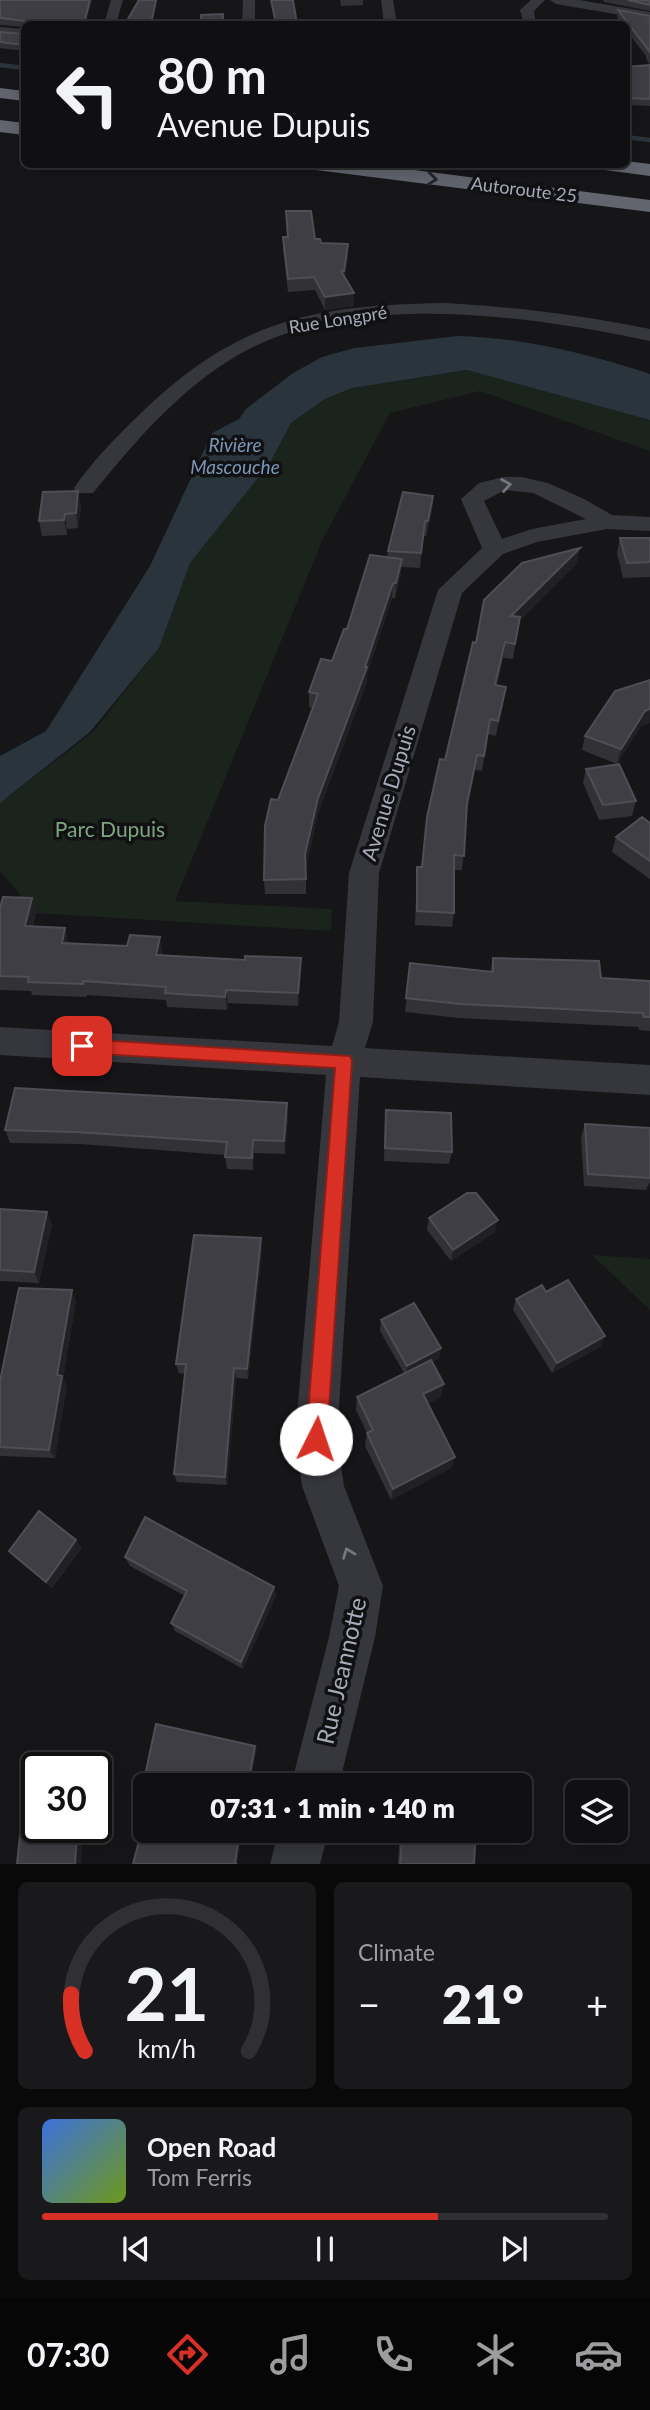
<!DOCTYPE html>
<html lang="en">
<head>
<meta charset="utf-8">
<style>
	body { margin:0; font-family:Lato,sans-serif; background:#19191b; color:#f1f3f6; height:100vh; display:flex; flex-direction:column; font-size:26px; white-space:nowrap }
	* { box-sizing:border-box; margin:0 }
	p { font-size:23px; color:#9c9d9f }
	.icon { flex:none; width:38px; height:38px; fill:none; stroke:currentColor; stroke-width:2; stroke-linecap:round; stroke-linejoin:round }
	.map { position:relative; height:1864px; overflow:hidden }
	.sheet { display:flex; flex-direction:column; gap:18px; padding:18px; background:#09090a; flex:1 }
	.sheet>* { flex:none }
	.banner { position:absolute; left:21px; top:21px; width:609px; height:147px; border-radius:10px; box-shadow:0 4px 18px #0003,0 0 0 2px #303032; background:#101012; color:#f1f3f6; overflow:hidden }
	.controls { position:absolute; left:565px; top:1780px; display:grid; gap:14px }
	.controls a { display:grid; place-items:center; width:63px; height:63px; border-radius:10px; background:#101012; box-shadow:0 4px 18px #0003,0 0 0 2px #303032; font-size:35px }
	.speed { position:absolute; left:21px; top:1752px; display:flex; gap:14px; font-size:35px; font-weight:700; text-align:center }
	.speed>* { display:grid; place-content:center; width:91px; height:91px; border-radius:50%; background:#101012; box-shadow:0 4px 18px #0003,0 0 0 2px #303032; line-height:1 }
	.speed .limit { border:4px solid #111; border-radius:10px; background:#fff; color:#111 }
	.pin { position:absolute; display:grid; place-items:center; width:60px; height:60px; color:#fff; margin:-30px; border-radius:14px; box-shadow:0 4px 10px #0006 }
	.me { position:absolute; width:77px; margin:-38px; rotate:4deg; stroke-linejoin:round; filter:drop-shadow(0 0 5px #0008) }
	.turn { display:flex; align-items:center; gap:24px; height:147px; padding:0 21px; font-size:32px }
	.turn .icon { width:91px; height:91px; stroke-width:2.5 }
	.turn b { display:block; font-size:49px; line-height:60px }
	.big { font-size:52px; font-weight:800; line-height:1.1 }
	.sheet .card { flex:1; display:flex; flex-direction:column; justify-content:center; gap:10px; min-width:0; padding:0 24px; border-radius:10px; background:#19191b }
	.sheet .dial { align-items:center; gap:0 }
	.dial svg { height:182px; overflow:visible; fill:none; stroke:#303032; stroke-width:7; stroke-linecap:round; text-anchor:middle }
	.dial text { fill:#f1f3f6; stroke:none }
	.song { display:flex; align-items:center; gap:21px }
	.cover { width:84px; height:84px; border-radius:10px; background:linear-gradient(135deg,hsl(220 70% 55%),hsl(80 70% 35%)) }
	.played { height:7px; border-radius:4px; background:linear-gradient(90deg,#d93025 70%,#303032 70%) }
	.keys { display:flex; justify-content:space-around; direction:ltr }
	.heat { display:flex; justify-content:space-between; align-items:center; font-size:38px; direction:ltr }
	.sheet .tiles { flex:1; display:grid; gap:18px; grid-template-columns:1fr 1fr }
	.card:last-child { grid-column:span 2 }
	.trip { position:absolute; left:133px; top:1773px; width:399px; height:70px; border-radius:10px; background:#101012; box-shadow:0 4px 18px #0003,0 0 0 2px #303032; font-weight:800; line-height:70px; text-align:center }
	.tab-bar { display:flex; height:112px; justify-content:space-around; align-items:center; background:#060607; color:#9c9d9f }
	.tab-bar .icon { width:49px; height:49px }
	.tab-bar .selected { color:#d93025 }
	.tab-bar b { font-size:32px; color:#f1f3f6 }
	.map>svg:first-child { display:block }
	.green { fill:#1b231d }
	.water { fill:#2a343d }
	.lines { fill:none; stroke-linecap:round; stroke-linejoin:round }
	.stream { stroke:#2a343d; stroke-width:4.5 }
	.minor { fill:#36373d; fill-rule:evenodd }
	.motorway { fill:#62656e; fill-rule:evenodd }
	.wall { fill:#323136 }
	.shaded-wall { fill:#212024 }
	.building { fill:#3e3e44; stroke:#4e4f56; stroke-width:2 }
	.oneway { stroke:#25252a }
	.oneway2 { stroke:#747781 }
	.route { fill:#d93025; stroke:#8d1f18; stroke-width:2 }
	.labels { text-anchor:middle; stroke-width:7; stroke-linejoin:round; paint-order:stroke }
	.far-street-label { font-size:18px; fill:#a6abb9; stroke:#111013 }
	.far-water-label { font-size:19px; font-style:italic; fill:#7a98b7; stroke:#111013 }
	.street-label { font-size:21px; fill:#a6abb9; stroke:#111013 }
	.park-label { font-size:21px; fill:#7ca680; stroke:#111013 }
	.near-street-label { font-size:24px; fill:#a6abb9; stroke:#111013 }
</style>
</head>
<body>
<div class="map">
<svg width="650" height="1864" viewBox="0 0 650 1864">
	<rect width="100%" height="100%" fill="#161518"/>
	<path class="green" d="M 467,370 L 650,420 L 650,451 L 480,391 L 390,413 L 322,541 L 175,901 L 332,909 L 331,931 L 36,913 L 0,871 L 0,803 L 93,732 L 159,648 L 190,563 L 270,463 L 291,423 L 325,399 L 355,388 Z
		M 592,1255 L 650,1259 L 650,1310 Z"/>
	<path class="water" d="M 458,336 C 524,338 587,353 650,374 L 650,420 L 467,370 L 353,388 L 325,399 L 291,423 L 270,463 L 190,563 L 159,648 L 90,732 L 0,803 L 0,756 L 46,731 L 150,566 L 212,433 L 239,419 L 246,409 L 293,373 L 322,357 L 354,348 Z"/>
	<g class="lines">
		<path class="stream" d="M 0,65 L 24,68
			M 626,137 L 650,140"/>
		<path class="minor" d="M 111,0 L 123,0 L 116,24 L 104,24 Z
			M 243,0 L 255,0 L 255,24 L 242,24 Z
			M 381,0 L 393,0 L 397,24 L 384,24 Z
			M 531,0 L 545,0 L 534,11 L 536,24 L 524,24 L 520,10 Z
			M 550,0 L 579,0 L 650,12 L 650,20 L 556,4 Z
			M 0,27 L 24,29 L 24,37 L 0,35 Z
			M 445,303 C 515,307 582,315 650,329 L 650,341 C 532,316 365,292 253,347 C 188,379 138,438 93,493 L 77,493 L 74,488 C 92,462 115,438 138,416 C 236,320 312,305 445,303 Z
			M 504,477 L 522,477 L 548,483 L 584,499 L 612,515 L 650,517 L 650,531 L 607,529 L 537,542 L 503,554 L 462,593 L 379,873 L 373,1022 L 365,1048 L 650,1065 L 650,1095 L 360,1077 L 337,1439 L 344,1486 L 383,1586 L 375,1637 L 339,1785 L 291,1785 L 329,1637 L 339,1586 L 302,1486 L 295,1439 L 326,1075 L 0,1055 L 0,1027 L 332,1046 L 339,1022 L 349,873 L 438,590 L 482,548 L 461,499 L 479,483 ZM 505,490 L 533,493 L 586,519 L 532,529 L 502,539 L 484,501 Z
			M 279,1830 L 329,1830 L 320,1864 L 270,1864 Z"/>
		<path class="motorway" d="M 0,88 L 24,91 L 24,101 L 0,98 Z
			M 0,120 L 24,123 L 24,135 L 0,132 Z
			M 626,161 L 650,164 L 650,176 L 605,170 L 596,164 L 626,164 Z
			M 307,164 L 367,164 L 650,200 L 650,212 L 316,170 Z"/>
	</g>
	<path class="wall" d="M 0,0 L 86,24 L 24,24 L 24,27 L 0,25 Z
		M 340,0 L 363,0 L 363,5 L 341,6 Z
		M 603,0 L 650,0 L 650,11 L 604,2 Z
		M 618,10 L 650,16 L 650,106 L 626,105 L 626,67 L 650,65 L 646,59 L 646,56 L 626,30 L 626,24 L 623,24 L 617,17 Z
		M 0,32 L 23,34 L 24,32 L 24,51 L 0,48 Z
		M 286,211 L 315,239 L 348,257 L 345,277 L 354,306 L 325,310 L 315,290 L 288,292 L 283,250 L 283,237 L 287,237 Z
		M 433,496 L 432,511 L 426,536 L 424,536 L 420,568 L 401,567 L 401,574 L 395,598 L 392,598 L 367,674 L 367,682 L 318,813 L 306,868 L 306,894 L 265,894 L 264,880 L 278,800 L 313,708 L 309,707 L 309,692 L 332,661 L 347,629 L 387,557 L 388,551 Z
		M 81,506 L 78,528 L 67,529 L 67,535 L 42,536 L 39,521 Z
		M 620,538 L 650,538 L 650,577 L 623,578 L 617,553 Z
		M 577,563 L 519,621 L 513,659 L 503,658 L 497,685 L 504,702 L 496,736 L 488,734 L 482,771 L 475,770 L 467,810 L 462,870 L 454,870 L 454,913 L 452,927 L 415,925 L 417,867 L 422,867 L 445,760 L 476,643 Z
		M 641,726 L 617,764 L 582,750 L 585,736 Z
		M 586,769 L 636,801 L 632,816 L 599,820 L 583,783 Z
		M 650,823 L 650,879 L 612,852 L 616,837 Z
		M 32,898 L 36,912 L 33,926 L 65,928 L 68,943 L 162,951 L 161,956 L 301,972 L 298,1006 L 228,1003 L 227,1010 L 167,1007 L 166,1000 L 87,995 L 86,997 L 32,995 L 31,991 L 0,990 L 0,908 Z
		M 493,958 L 601,978 L 650,981 L 650,1031 L 639,1030 L 638,1027 L 458,1018 L 405,1012 L 410,963 L 490,972 Z
		M 288,1116 L 285,1154 L 254,1153 L 253,1170 L 227,1169 L 225,1155 L 80,1144 L 10,1143 L 5,1130 Z
		M 385,1123 L 452,1152 L 449,1164 L 384,1161 Z
		M 585,1124 L 650,1128 L 650,1182 L 646,1190 L 584,1186 L 581,1137 Z
		M 0,1209 L 52,1224 L 39,1283 L 0,1281 Z
		M 429,1218 L 495,1232 L 451,1261 L 427,1230 Z
		M 262,1250 L 248,1379 L 236,1378 L 227,1485 L 177,1482 L 174,1474 L 185,1374 L 179,1373 L 176,1364 Z
		M 546,1292 L 605,1336 L 600,1347 L 552,1373 L 513,1310 L 516,1299 Z
		M 76,1301 L 63,1378 L 67,1385 L 55,1458 L 0,1456 L 0,1381 Z
		M 381,1320 L 441,1348 L 439,1358 L 432,1362 L 441,1397 L 428,1404 L 455,1457 L 451,1468 L 391,1500 L 365,1446 L 367,1433 L 356,1410 L 357,1397 L 404,1373 L 380,1331 Z
		M 82,1548 L 52,1588 L 15,1558 L 9,1551 Z
		M 125,1557 L 274,1587 L 276,1596 L 243,1669 L 175,1631 L 171,1623 L 185,1596 L 130,1566 Z
		M 400,1830 L 476,1830 L 474,1864 L 398,1864 Z"/>
	<path class="shaded-wall" d="M 90,0 L 92,0 L 86,24 L 84,24 Z
		M 156,0 L 157,0 L 152,24 L 151,24 Z
		M 348,244 L 348,257 L 344,284 L 344,271 Z
		M 354,293 L 354,306 L 325,310 L 325,297 Z
		M 78,491 L 81,506 L 78,528 L 76,513 Z
		M 433,496 L 432,511 L 426,536 L 428,521 Z
		M 65,514 L 67,529 L 67,535 L 64,520 Z
		M 425,521 L 424,536 L 420,568 L 421,553 Z
		M 580,548 L 577,563 L 509,631 L 511,616 Z
		M 402,559 L 401,574 L 395,598 L 396,583 Z
		M 393,583 L 392,598 L 367,674 L 367,682 L 318,813 L 306,868 L 305,854 L 318,798 L 365,667 Z
		M 505,642 L 503,658 L 493,700 L 495,685 Z
		M 506,687 L 504,702 L 496,736 L 498,721 Z
		M 650,709 L 650,723 L 641,726 L 617,764 L 621,749 L 645,711 Z
		M 477,755 L 475,770 L 466,818 L 467,803 Z
		M 32,898 L 36,912 L 29,940 L 25,926 Z
		M 65,928 L 68,942 L 66,957 L 62,943 Z
		M 160,937 L 162,951 L 158,969 L 156,955 Z
		M 301,958 L 301,972 L 298,1006 L 298,993 Z
		M 226,990 L 228,1003 L 227,1010 L 225,997 Z
		M 287,1103 L 288,1116 L 285,1154 L 284,1141 Z
		M 253,1140 L 254,1153 L 253,1170 L 252,1158 Z
		M 47,1212 L 52,1224 L 39,1283 L 34,1272 Z
		M 498,1220 L 495,1232 L 451,1261 L 453,1250 Z
		M 261,1238 L 262,1250 L 248,1379 L 247,1369 Z
		M 72,1290 L 76,1301 L 63,1378 L 67,1385 L 55,1458 L 49,1450 L 57,1375 Z
		M 605,1336 L 600,1347 L 552,1373 L 557,1363 Z
		M 441,1348 L 439,1358 L 406,1376 L 407,1366 Z
		M 234,1368 L 236,1378 L 227,1485 L 225,1477 Z
		M 444,1384 L 441,1397 L 420,1408 L 423,1394 Z
		M 455,1457 L 451,1468 L 391,1500 L 393,1489 Z
		M 76,1540 L 82,1548 L 52,1588 L 46,1582 Z
		M 274,1587 L 276,1596 L 243,1669 L 241,1662 Z
		M 255,1746 L 257,1749 L 250,1785 L 248,1785 Z
		M 240,1830 L 243,1830 L 237,1864 L 235,1863 Z
		M 77,1833 L 83,1835 L 81,1864 L 75,1864 Z"/>
	<path class="building" d="M 0,0 L 90,0 L 84,24 L 25,24 L 25,21 L 0,18 Z
		M 139,0 L 156,0 L 151,24 L 191,24 L 125,24 Z
		M 271,0 L 293,0 L 297,24 L 276,24 Z
		M 628,0 L 650,0 L 650,5 Z
		M 618,10 L 650,16 L 650,52 Z
		M 223,14 L 223,24 L 201,24 L 201,15 Z
		M 0,32 L 23,34 L 24,32 L 24,45 L 0,42 Z
		M 650,65 L 650,99 L 626,98 L 626,67 Z
		M 286,211 L 311,211 L 315,239 L 320,239 L 321,243 L 348,244 L 344,271 L 341,271 L 354,293 L 325,297 L 314,277 L 288,279 L 283,237 L 288,237 Z
		M 78,491 L 76,513 L 65,514 L 64,520 L 39,521 L 43,492 Z
		M 403,492 L 433,496 L 428,521 L 425,521 L 421,553 L 388,551 Z
		M 620,538 L 650,538 L 650,562 L 627,563 Z
		M 580,548 L 511,616 L 520,617 L 515,644 L 505,642 L 495,685 L 506,687 L 498,721 L 490,719 L 484,756 L 477,755 L 467,803 L 464,856 L 454,855 L 454,913 L 417,911 L 417,867 L 422,867 L 427,817 L 440,759 L 445,760 L 473,642 L 476,643 L 484,600 L 522,563 Z
		M 370,555 L 402,559 L 396,583 L 393,583 L 365,667 L 367,667 L 318,798 L 305,854 L 306,879 L 264,880 L 265,826 L 271,799 L 278,800 L 318,694 L 309,692 L 321,659 L 332,661 L 344,629 L 347,629 Z
		M 650,680 L 650,709 L 645,711 L 621,749 L 585,736 L 615,691 Z
		M 619,764 L 636,801 L 603,805 L 586,769 Z
		M 642,817 L 650,823 L 650,861 L 616,837 Z
		M 3,897 L 32,898 L 25,926 L 65,928 L 62,943 L 127,946 L 130,935 L 160,937 L 156,955 L 245,960 L 245,956 L 301,958 L 298,993 L 226,990 L 225,997 L 165,993 L 166,987 L 83,981 L 83,984 L 28,982 L 29,977 L 0,976 L 0,908 Z
		M 493,958 L 599,961 L 601,978 L 650,981 L 650,1017 L 644,1017 L 643,1013 L 460,1004 L 406,998 L 410,963 L 493,972 Z
		M 15,1088 L 287,1103 L 284,1141 L 253,1140 L 252,1158 L 225,1157 L 227,1142 L 76,1132 L 5,1130 Z
		M 386,1110 L 451,1113 L 452,1152 L 385,1148 Z
		M 585,1124 L 650,1128 L 650,1178 L 588,1174 Z
		M 467,1193 L 476,1193 L 498,1220 L 453,1250 L 429,1218 Z
		M 0,1209 L 47,1212 L 34,1272 L 0,1270 Z
		M 194,1235 L 261,1238 L 247,1369 L 234,1368 L 225,1477 L 174,1474 L 186,1364 L 176,1364 Z
		M 568,1280 L 605,1336 L 557,1363 L 516,1299 L 542,1285 L 546,1292 Z
		M 19,1288 L 72,1290 L 57,1375 L 62,1376 L 49,1450 L 0,1447 L 0,1381 Z
		M 414,1303 L 441,1348 L 407,1366 L 381,1320 Z
		M 431,1360 L 444,1384 L 423,1394 L 455,1457 L 393,1489 L 367,1433 L 373,1430 L 357,1397 Z
		M 39,1511 L 76,1540 L 46,1582 L 9,1551 Z
		M 145,1517 L 274,1587 L 241,1662 L 171,1623 L 187,1591 L 125,1557 Z
		M 156,1724 L 255,1746 L 248,1785 L 145,1785 L 145,1800 L 140,1799 Z
		M 145,1819 L 145,1830 L 240,1830 L 235,1863 L 237,1864 L 133,1864 Z
		M 403,1830 L 476,1830 L 474,1864 L 400,1864 Z
		M 77,1833 L 75,1864 L 17,1864 L 20,1835 Z"/>
	<defs><path id="oneway-chevron" d="M-2-3.5L2.5 0L-2 3.5" fill="none" stroke-width="1.6" stroke-linecap="round" stroke-linejoin="round" transform="scale(1.75)"/></defs>
	<use class="oneway" href="#oneway-chevron" transform="translate(432 179) rotate(7)"/>
	<g class="oneway2">
		<use href="#oneway-chevron" transform="translate(506 485) rotate(-9)"/>
		<use href="#oneway-chevron" transform="translate(348 1553) rotate(-111)"/>
	</g>
	<path class="route" d="M 82,1039 L 350,1056 L 352,1061 L 327,1439 L 323,1446 L 316,1450 L 309,1446 L 306,1439 L 335,1068 L 82,1053 L 76,1051 L 73,1046 L 76,1041 Z"/>
	<g class="labels">
		<g class="far-street-label">
			<text transform="translate(524 190) rotate(7)" y="6">Autoroute 25</text>
			<text transform="translate(338 320) rotate(-9)" y="6">Rue Longpré</text>
		</g>
		<g class="far-water-label">
			<text x="235" y="452">Rivière<tspan x="235" dy="22">Mascouche</tspan></text>
		</g>
		<g class="street-label">
			<text transform="translate(389 793) rotate(-73)" y="7">Avenue Dupuis</text>
		</g>
		<g class="park-label">
			<text x="110" y="837">Parc Dupuis</text>
		</g>
		<g class="near-street-label">
			<text transform="translate(342 1671) rotate(-77)" y="8">Rue Jeannotte</text>
		</g>
	</g>
</svg>
<div class="controls">
<a><svg class="icon" aria-label="layers" viewBox="0 0 24 24"><path d="M12 4l9 5-9 5-9-5zM3 14l9 5 9-5"/></svg></a>
</div>
<div class="speed"><div class="limit">30</div></div>
<div class="pin" style="left:82px;top:1046px;background:#d93025"><svg class="icon" aria-label="arrive" viewBox="0 0 24 24"><path d="M6 21V4h12l-3 4 3 4H6"/></svg></div>
<svg class="me" style="left:316px;top:1439px" viewBox="-20 -20 40 40"><circle r="19" fill="#fff"/><path d="M0-13L10 11 0 6-10 11z" fill="#d93025"/></svg>
<div class="trip">07:31 · 1 min · 140 m</div>
<div class="banner">
<div class="turn"><svg class="icon" aria-label="left" viewBox="0 0 24 24"><path d="M17 20v-9H6M10 6l-5 5 5 5"/></svg><div><b>80 m</b>Avenue Dupuis</div></div>
</div>
</div>
<section class="sheet">
<div class="tiles">
<div class="card dial"><svg viewBox="0 0 100 80">
<path d="M14 69A42 42 0 1 1 86 69"/>
<path d="M14 69A42 42 0 0 1 8 44" stroke="#d93025"/>
<text x="50" y="56" font-size="32" font-weight="700">21</text>
<text x="50" y="72" font-size="11">km/h</text>
</svg></div>
<div class="card"><p>Climate</p>
<div class="heat"><a>−</a><b class="big">21°</b><a>+</a></div>
</div>
<div class="card">
<div class="song"><i class="cover"></i><div><b>Open Road</b><p>Tom Ferris</p></div></div>
<div class="played"></div>
<div class="keys"><svg class="icon" aria-label="previous" viewBox="0 0 24 24"><path d="M18 5L8 12l10 7zM5 5v14"/></svg><svg class="icon" aria-label="pause" viewBox="0 0 24 24"><path d="M8 5v14M16 5v14"/></svg><svg class="icon" aria-label="next" viewBox="0 0 24 24"><path d="M6 5l10 7-10 7zM19 5v14"/></svg></div>
</div>
</div>
</section>
<nav class="tab-bar">
<b>07:30</b>
<svg class="icon selected" aria-label="directions" viewBox="0 0 24 24"><path d="M12 3l9 9-9 9-9-9zM9 14v-3h6M13 9l2 2-2 2"/></svg>
<svg class="icon" aria-label="music" viewBox="0 0 24 24"><path d="M9 18V5l10-2v13"/><circle cx="6" cy="18" r="3"/><circle cx="16" cy="16" r="3"/></svg>
<svg class="icon" aria-label="phone" viewBox="0 0 24 24"><path d="M5 4h4l2 5-3 2q2 4 5 5l2-3 5 2v4C11 20 4 13 5 4z"/></svg>
<svg class="icon" aria-label="climate" viewBox="0 0 24 24"><path d="M12 3v18M4 7l16 10M4 17L20 7"/></svg>
<svg class="icon" aria-label="car" viewBox="0 0 24 24"><path d="M5 17H2v-5l4-1 3-4h7l3 4 3 1v5h-3M9 17h6M6 11h13"/><circle cx="7" cy="17" r="2"/><circle cx="17" cy="17" r="2"/></svg>
</nav>
</body>
</html>
